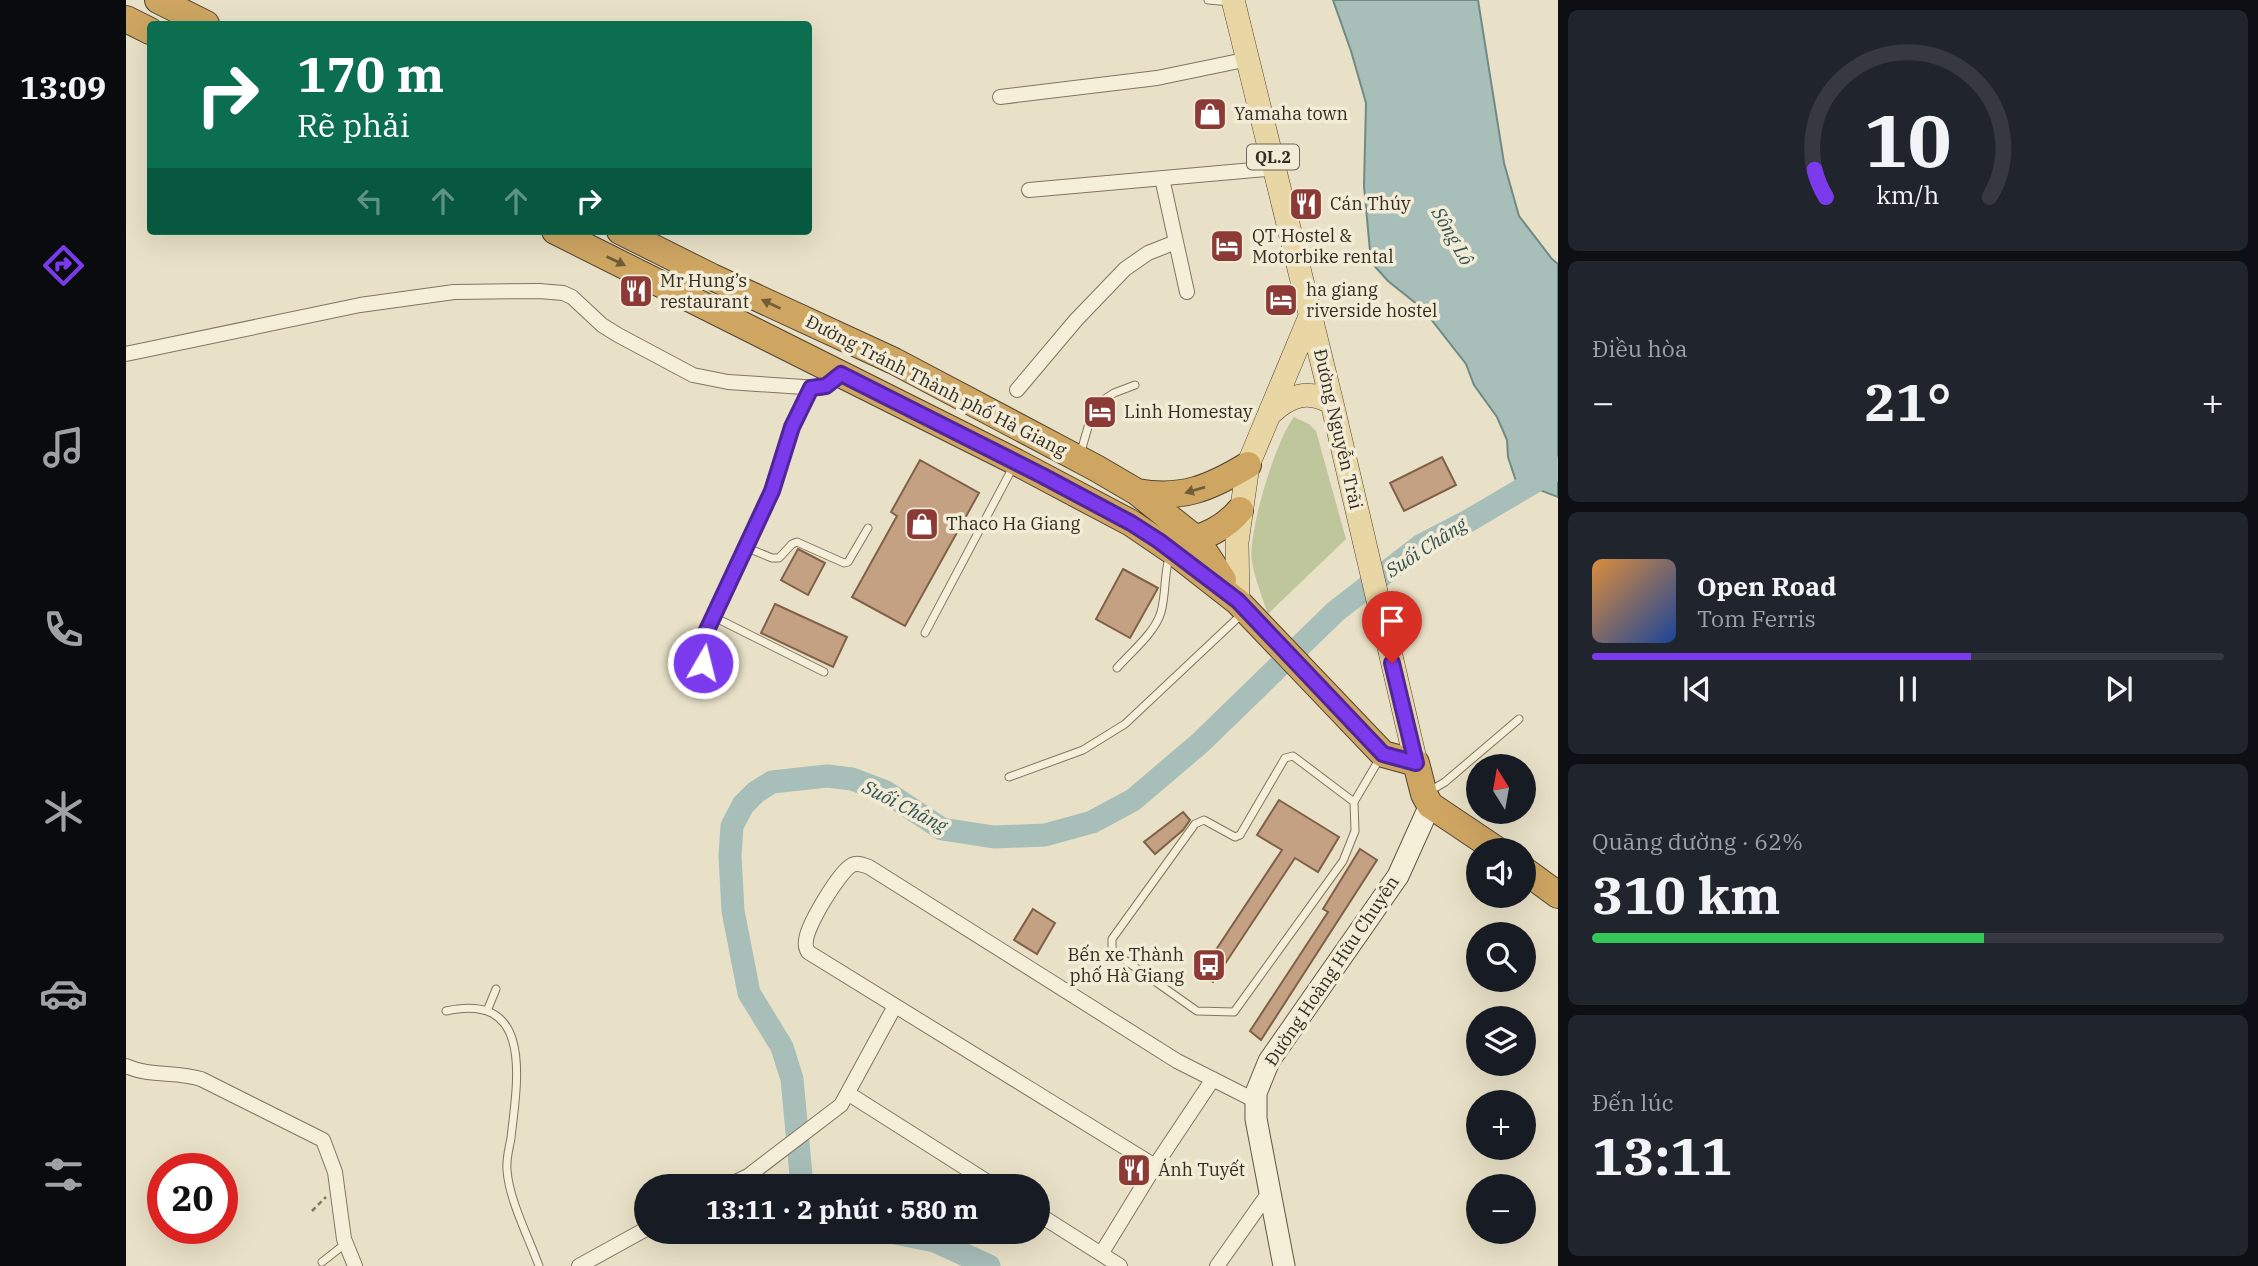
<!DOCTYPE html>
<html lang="vi">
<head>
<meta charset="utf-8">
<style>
	body { margin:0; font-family:"IBM Plex Serif",serif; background:#20242c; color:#f1f3f6; height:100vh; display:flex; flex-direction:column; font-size:26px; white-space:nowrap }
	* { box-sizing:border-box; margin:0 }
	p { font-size:23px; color:#9ea1a6 }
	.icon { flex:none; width:38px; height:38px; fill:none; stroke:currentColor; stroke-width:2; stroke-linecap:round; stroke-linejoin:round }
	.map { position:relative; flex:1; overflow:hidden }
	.panel { display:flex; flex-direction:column; gap:10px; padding:10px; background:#0d0f14; width:700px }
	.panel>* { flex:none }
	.banner { position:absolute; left:21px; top:21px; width:665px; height:214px; border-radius:7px; box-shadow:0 7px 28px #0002; background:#0b6e4f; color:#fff; overflow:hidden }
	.needle { width:46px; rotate:349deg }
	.tools { position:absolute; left:1340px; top:754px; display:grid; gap:14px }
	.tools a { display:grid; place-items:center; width:70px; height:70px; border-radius:50%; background:#171b24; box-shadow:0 7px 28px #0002; font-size:35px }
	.speed { position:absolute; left:21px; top:1153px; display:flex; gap:14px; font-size:35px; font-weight:700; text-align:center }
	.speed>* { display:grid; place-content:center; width:91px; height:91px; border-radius:50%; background:#171b24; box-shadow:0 7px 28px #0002; line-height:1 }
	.speed .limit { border:10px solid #d22; background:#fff; color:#111 }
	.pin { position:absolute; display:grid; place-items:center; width:60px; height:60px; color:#fff; margin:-72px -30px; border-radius:50% 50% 50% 0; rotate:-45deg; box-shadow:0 0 7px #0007 }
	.pin .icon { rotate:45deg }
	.me { position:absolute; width:77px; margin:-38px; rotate:8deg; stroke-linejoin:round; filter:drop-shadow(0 0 5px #0008) }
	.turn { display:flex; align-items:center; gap:24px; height:147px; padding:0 35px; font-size:32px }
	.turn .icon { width:91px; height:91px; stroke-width:2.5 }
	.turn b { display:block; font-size:49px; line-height:60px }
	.lanes { display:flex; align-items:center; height:66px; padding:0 35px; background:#0003; justify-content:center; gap:35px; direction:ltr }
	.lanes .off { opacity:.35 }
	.big { font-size:52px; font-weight:700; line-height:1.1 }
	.panel .card { flex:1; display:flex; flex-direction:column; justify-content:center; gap:10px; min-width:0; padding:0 24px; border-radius:10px; background:#20242c }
	.panel .dial { align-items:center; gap:0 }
	.dial svg { height:182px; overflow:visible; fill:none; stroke:#363941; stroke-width:7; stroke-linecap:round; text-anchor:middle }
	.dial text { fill:#f1f3f6; stroke:none }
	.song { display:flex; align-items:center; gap:21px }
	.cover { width:84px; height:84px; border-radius:10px; background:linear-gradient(135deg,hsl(30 70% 55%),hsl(220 70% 35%)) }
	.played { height:7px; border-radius:4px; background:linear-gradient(90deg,#7c3aed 60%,#363941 60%) }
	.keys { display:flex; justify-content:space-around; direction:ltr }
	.heat { display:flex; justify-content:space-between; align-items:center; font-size:38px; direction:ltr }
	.charge { height:10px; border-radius:5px; background:linear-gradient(90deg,#34c759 62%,#363941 0) }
	.trip { position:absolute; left:508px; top:1174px; width:416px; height:70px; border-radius:35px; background:#171b24; box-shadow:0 7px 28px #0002; font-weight:700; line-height:70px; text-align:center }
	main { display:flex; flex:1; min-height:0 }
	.tabs { display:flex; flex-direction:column; width:126px; justify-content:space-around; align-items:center; background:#090b0e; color:#9ea1a6 }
	.tabs .icon { width:49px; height:49px }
	.tabs .current { color:#7c3aed }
	.tabs b { font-size:32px; color:#f1f3f6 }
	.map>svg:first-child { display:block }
	.green { fill:#bfc69c }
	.water { fill:#a8beb9; stroke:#708b86; stroke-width:2 }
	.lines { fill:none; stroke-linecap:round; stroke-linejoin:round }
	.river { stroke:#a8beb9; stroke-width:23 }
	.building { fill:#c3a182; stroke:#806147; stroke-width:2 }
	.lane-casing { stroke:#83745f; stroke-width:9 }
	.street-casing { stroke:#83745f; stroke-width:16 }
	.secondary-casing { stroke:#655642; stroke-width:23 }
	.primary-casing { stroke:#524332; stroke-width:24 }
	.highway-casing { stroke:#524332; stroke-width:28 }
	.path { stroke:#83745f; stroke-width:2.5; stroke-dasharray:5 3.5; stroke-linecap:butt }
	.lane { stroke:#f5efda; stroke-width:7 }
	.street { stroke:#f5efda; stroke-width:14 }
	.secondary { stroke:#f5efda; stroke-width:21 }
	.primary { stroke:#e8d7a4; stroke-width:23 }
	.highway { stroke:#cea662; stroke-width:26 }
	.oneway { fill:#725d3b }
	.route-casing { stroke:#51269a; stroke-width:18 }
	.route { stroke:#7c3aed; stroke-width:12 }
	.labels { text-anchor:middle; stroke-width:7; stroke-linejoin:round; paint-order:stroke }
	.shield { fill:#f2ebd6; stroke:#6e6557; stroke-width:2 }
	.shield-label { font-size:16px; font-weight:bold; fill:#352c21 }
	.poi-label { font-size:18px; fill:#352c21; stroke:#f2ebd6; text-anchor:start }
	.street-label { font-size:18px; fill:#352c21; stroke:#f2ebd6 }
	.water-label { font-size:19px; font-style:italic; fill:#325353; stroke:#f2ebd6 }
</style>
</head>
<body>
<main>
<nav class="tabs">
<b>13:09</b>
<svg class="icon current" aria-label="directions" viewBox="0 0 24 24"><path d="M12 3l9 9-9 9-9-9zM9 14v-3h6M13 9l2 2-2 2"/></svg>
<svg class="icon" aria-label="music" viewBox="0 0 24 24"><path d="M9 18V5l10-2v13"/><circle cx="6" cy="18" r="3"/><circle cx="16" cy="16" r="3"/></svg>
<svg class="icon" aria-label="phone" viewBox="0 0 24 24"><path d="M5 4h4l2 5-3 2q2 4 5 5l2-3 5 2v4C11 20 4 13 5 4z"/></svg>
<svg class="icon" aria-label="climate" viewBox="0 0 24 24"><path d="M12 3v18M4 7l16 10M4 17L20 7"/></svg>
<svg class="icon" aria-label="car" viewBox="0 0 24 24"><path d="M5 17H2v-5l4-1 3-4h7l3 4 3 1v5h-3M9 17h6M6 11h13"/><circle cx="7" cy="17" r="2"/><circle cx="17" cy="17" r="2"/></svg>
<svg class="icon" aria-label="filters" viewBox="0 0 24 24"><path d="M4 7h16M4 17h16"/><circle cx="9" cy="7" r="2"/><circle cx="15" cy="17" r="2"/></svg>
</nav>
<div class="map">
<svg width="1432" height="1266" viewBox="0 0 1432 1266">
	<rect width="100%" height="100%" fill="#e9e1c7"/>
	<path class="green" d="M 1168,417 L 1183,424 L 1190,431 L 1220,539 L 1142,614 C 1136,597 1129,579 1126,562 C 1121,534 1150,439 1168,417 Z"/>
	<path class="water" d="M 1207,0 L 1352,0 L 1378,163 L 1393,216 L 1426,259 L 1432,264 L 1432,497 L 1390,481 L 1382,457 L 1381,440 L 1371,417 L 1348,385 L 1340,364 L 1297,309 L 1262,281 L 1245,262 L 1238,186 L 1240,103 L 1225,51 Z"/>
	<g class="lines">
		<path class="river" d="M 676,1186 L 666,1079 L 656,1047 L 623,993 L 607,911 L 604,856 L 606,826 L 617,805 L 630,792 L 646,782 L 701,776 L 726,779 L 760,792 L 816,829 L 868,837 L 919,835 L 966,822 L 1007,800 L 1074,743 L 1210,611 L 1294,546 L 1342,521 L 1432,468
			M 764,1232 L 809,1241 L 863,1266"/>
	</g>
	<path class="building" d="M 1316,457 L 1330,485 L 1278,511 L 1264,483 Z
		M 794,460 L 853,493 L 779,626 L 726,597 L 771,516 L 765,512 Z
		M 672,549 L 699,563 L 682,595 L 655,580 Z
		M 997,569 L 1032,588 L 1004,638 L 970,619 Z
		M 649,604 L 721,637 L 707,667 L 635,633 Z
		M 1153,800 L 1213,837 L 1192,872 L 1169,858 L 1087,982 L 1074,974 L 1156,850 L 1131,835 Z
		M 1057,812 L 1064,820 L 1057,830 L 1029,854 L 1018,842 Z
		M 1234,849 L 1251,860 L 1135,1040 L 1124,1031 L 1202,912 L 1197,909 Z
		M 907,909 L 929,923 L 911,954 L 888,940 Z"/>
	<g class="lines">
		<g class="lane-casing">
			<path id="lane" d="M 1082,0 L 1105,2
				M 954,455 L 968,406 L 988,393 L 1009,385
				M 619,547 L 646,558 L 653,558 L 666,544 L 671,542 L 718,563 L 722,562 L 742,528
				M 588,617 L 698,672
				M 799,633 L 887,467
				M 991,668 C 1005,652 1029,633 1035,612 C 1040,594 1038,575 1043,558
				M 582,670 L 577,663 L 575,643 L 646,491 L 666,427 L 685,388
				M 883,777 L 957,750 L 999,724 L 1117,613
				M 1302,792 L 1319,782 L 1393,719
				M 1228,802 L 1167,756 L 1159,758 L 1114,835 L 1109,837 L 1078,820 L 1069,824 L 986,939 L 986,951 L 1071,1011 L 1108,1012 L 1217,861 L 1229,831 L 1228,802 L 1254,758
				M 320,1011 C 409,991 391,1083 385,1138 C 383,1149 380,1159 381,1170 C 383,1200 403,1238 413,1266
				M 361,1011 L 370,989
				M 196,1262 L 219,1244"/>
		</g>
		<g class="street-casing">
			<path id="street" d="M 874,97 L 1031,78 L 1123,59
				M 1036,178 L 1061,292
				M 903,190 L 1150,168
				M 0,354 L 234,305 L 328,292 L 413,291 L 437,293 L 446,297 L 476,325 L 492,335 L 567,375 L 602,382 L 693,388 L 700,386 L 715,374
				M 891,390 L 950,320 L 999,269 L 1022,253 L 1050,242
				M 0,1066 C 24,1077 50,1071 75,1079 L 197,1140 L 209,1172 L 218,1239 L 229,1266
				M 723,1094 L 868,1186
				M 1029,1166 L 682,952 C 680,947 679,947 680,941 C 680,927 713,872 726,865 C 732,862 737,865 743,867 L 1051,1061 L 1130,1101
				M 601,1186 L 622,1176 L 715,1105 L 769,1006
				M 912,1214 L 994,1266
				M 975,1254 L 1029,1166 L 1087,1079
				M 453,1266 L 520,1229
				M 1091,1266 L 1144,1191"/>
		</g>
		<g class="secondary-casing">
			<path id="secondary" d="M 1158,1266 L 1130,1119 L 1130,1093 L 1143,1061 L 1272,876 L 1304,805"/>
		</g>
		<g class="primary-casing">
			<path id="primary" d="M 1107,0 L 1206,403 L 1290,763
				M 1145,413 C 1164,395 1182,389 1206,403
				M 1112,602 L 1111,542 L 1122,465 L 1185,314"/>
		</g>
		<g class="highway-casing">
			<path id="highway" d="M 32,0 L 80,24
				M 0,19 L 24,31
				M 429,231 L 890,462 L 1005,523 L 1052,555 L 1112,602 L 1257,754 L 1290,763 L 1298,794 L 1304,805 L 1371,850
				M 494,231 L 586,277 L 768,361 L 970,468 L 1011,492 L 1070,539 L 1097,580
				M 1011,492 C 1056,500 1084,488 1122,465
				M 1055,542 C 1079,537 1098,529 1114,510
				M 1398,870 L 1432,895"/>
		</g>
		<path class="path" d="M 186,1211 L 200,1197"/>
		<use href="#lane" class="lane"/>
		<use href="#street" class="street"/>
		<use href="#secondary" class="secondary"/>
		<use href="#primary" class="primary"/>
		<use href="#highway" class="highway"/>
	</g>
	<defs><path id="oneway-solid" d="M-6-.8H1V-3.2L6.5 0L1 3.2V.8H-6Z" transform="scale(1.75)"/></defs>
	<g class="oneway">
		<use href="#oneway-solid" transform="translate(490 261) rotate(26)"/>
		<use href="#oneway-solid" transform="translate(645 304) rotate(-155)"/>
		<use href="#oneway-solid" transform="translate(1069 490) rotate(164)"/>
	</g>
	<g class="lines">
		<g class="route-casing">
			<path id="route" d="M 577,663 L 575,643 L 646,491 L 666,427 L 685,388 L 700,386 L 715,374 L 917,476 L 1005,523 L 1033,541 L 1112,601 L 1257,754 L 1290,763 L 1266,663"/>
		</g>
		<use href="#route" class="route"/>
	</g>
	<defs>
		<g id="shop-square" transform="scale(1.75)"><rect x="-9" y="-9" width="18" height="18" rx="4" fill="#8b3a35" stroke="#f2ebd6"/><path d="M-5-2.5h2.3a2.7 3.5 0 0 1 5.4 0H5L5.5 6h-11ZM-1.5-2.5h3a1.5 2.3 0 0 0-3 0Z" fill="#fff"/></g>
		<g id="restaurant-square" transform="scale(1.75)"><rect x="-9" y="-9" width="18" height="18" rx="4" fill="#8b3a35" stroke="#f2ebd6"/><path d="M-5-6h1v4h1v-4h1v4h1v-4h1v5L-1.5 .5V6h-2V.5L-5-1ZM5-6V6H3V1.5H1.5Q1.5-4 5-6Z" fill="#fff"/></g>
		<g id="hotel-square" transform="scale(1.75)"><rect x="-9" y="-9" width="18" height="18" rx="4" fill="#8b3a35" stroke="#f2ebd6"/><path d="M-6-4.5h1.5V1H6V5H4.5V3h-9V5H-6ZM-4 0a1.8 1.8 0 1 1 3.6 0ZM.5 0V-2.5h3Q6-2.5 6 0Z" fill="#fff"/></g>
		<g id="bus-square" transform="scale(1.75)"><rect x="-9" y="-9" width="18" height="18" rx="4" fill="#8b3a35" stroke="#f2ebd6"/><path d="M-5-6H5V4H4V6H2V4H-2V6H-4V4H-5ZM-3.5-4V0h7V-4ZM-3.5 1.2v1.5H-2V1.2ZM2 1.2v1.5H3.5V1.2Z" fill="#fff"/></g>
	</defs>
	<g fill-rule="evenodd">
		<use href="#shop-square" x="1084" y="114"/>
		<use href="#restaurant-square" x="1180" y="204"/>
		<use href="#hotel-square" x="1101" y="246"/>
		<use href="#restaurant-square" x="510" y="291"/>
		<use href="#hotel-square" x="1155" y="300"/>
		<use href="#hotel-square" x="974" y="412"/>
		<use href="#shop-square" x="796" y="524"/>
		<use href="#bus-square" x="1083" y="965"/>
		<use href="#restaurant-square" x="1008" y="1170"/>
	</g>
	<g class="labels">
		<rect class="shield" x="1121" y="144.5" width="52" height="25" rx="5"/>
		<g class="shield-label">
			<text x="1147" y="163">QL.2</text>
		</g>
		<g class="poi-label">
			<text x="1108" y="120">Yamaha town</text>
			<text x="1204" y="210">Cán Thúy</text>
			<text x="1126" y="242">QT Hostel &amp;<tspan x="1126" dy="21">Motorbike rental</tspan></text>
			<text x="534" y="287">Mr Hung’s<tspan x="534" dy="21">restaurant</tspan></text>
			<text x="1180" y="296">ha giang<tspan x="1180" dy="21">riverside hostel</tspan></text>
			<text x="998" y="418">Linh Homestay</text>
			<text x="820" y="530">Thaco Ha Giang</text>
			<text x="1058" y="961" text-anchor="end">Bến xe Thành<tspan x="1058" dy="21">phố Hà Giang</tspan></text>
			<text x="1032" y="1176">Ánh Tuyết</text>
		</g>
		<g class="street-label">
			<text transform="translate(810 386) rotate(27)" y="6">Đường Tránh Thành phố Hà Giang</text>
			<text transform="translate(1212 429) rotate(77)" y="6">Đường Nguyễn Trãi</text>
			<text transform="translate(1206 971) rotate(-56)" y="6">Đường Hoàng Hữu Chuyên</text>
		</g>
		<g class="water-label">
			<text transform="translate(1327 236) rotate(60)" y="7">Sông Lô</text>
			<text transform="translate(1300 547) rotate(-33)" y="7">Suối Châng</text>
			<text transform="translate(779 806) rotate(27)" y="7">Suối Châng</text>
		</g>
	</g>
</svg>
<div class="tools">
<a><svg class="needle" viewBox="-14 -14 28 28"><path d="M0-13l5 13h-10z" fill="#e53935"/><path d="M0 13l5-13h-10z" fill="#9ea1a6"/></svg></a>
<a><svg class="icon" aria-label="sound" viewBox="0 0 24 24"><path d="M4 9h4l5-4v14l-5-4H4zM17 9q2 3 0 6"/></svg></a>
<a><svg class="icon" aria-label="search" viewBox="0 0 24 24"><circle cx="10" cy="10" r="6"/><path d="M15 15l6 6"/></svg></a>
<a><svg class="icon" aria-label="layers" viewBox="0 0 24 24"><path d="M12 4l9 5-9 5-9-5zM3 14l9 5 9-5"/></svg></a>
<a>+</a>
<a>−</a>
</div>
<div class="speed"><div class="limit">20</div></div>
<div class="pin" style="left:1266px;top:663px;background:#d93025"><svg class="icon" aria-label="arrive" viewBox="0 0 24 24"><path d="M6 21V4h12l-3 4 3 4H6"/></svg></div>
<svg class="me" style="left:577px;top:663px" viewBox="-20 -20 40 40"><circle r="17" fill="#7c3aed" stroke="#fff" stroke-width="3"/><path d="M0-11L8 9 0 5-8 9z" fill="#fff"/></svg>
<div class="trip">13:11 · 2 phút · 580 m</div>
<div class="banner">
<div class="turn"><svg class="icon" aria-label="right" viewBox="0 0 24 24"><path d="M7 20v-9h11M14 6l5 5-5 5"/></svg><div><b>170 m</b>Rẽ phải</div></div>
<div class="lanes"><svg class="icon off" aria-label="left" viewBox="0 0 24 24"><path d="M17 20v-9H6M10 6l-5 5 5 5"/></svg><svg class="icon off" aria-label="ahead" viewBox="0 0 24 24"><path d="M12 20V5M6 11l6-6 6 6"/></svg><svg class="icon off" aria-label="ahead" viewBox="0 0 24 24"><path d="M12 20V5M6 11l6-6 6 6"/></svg><svg class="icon" aria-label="right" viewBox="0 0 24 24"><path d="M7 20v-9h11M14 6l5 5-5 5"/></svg></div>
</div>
</div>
<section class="panel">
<div class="card dial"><svg viewBox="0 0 100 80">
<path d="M14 69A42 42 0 1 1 86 69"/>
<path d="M14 69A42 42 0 0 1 9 57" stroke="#7c3aed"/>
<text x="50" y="56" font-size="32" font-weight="700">10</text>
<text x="50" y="72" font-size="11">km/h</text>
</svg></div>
<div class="card"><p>Điều hòa</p>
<div class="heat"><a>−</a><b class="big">21°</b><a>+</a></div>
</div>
<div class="card">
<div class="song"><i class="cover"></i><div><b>Open Road</b><p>Tom Ferris</p></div></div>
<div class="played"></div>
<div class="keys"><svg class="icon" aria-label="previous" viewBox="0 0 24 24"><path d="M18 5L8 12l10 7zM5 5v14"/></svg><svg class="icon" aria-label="pause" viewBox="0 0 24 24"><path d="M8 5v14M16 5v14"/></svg><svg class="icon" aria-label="next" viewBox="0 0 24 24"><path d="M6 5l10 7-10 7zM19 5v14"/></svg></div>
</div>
<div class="card"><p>Quãng đường · 62%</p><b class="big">310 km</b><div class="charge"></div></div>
<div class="card"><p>Đến lúc</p><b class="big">13:11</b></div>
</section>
</main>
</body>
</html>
